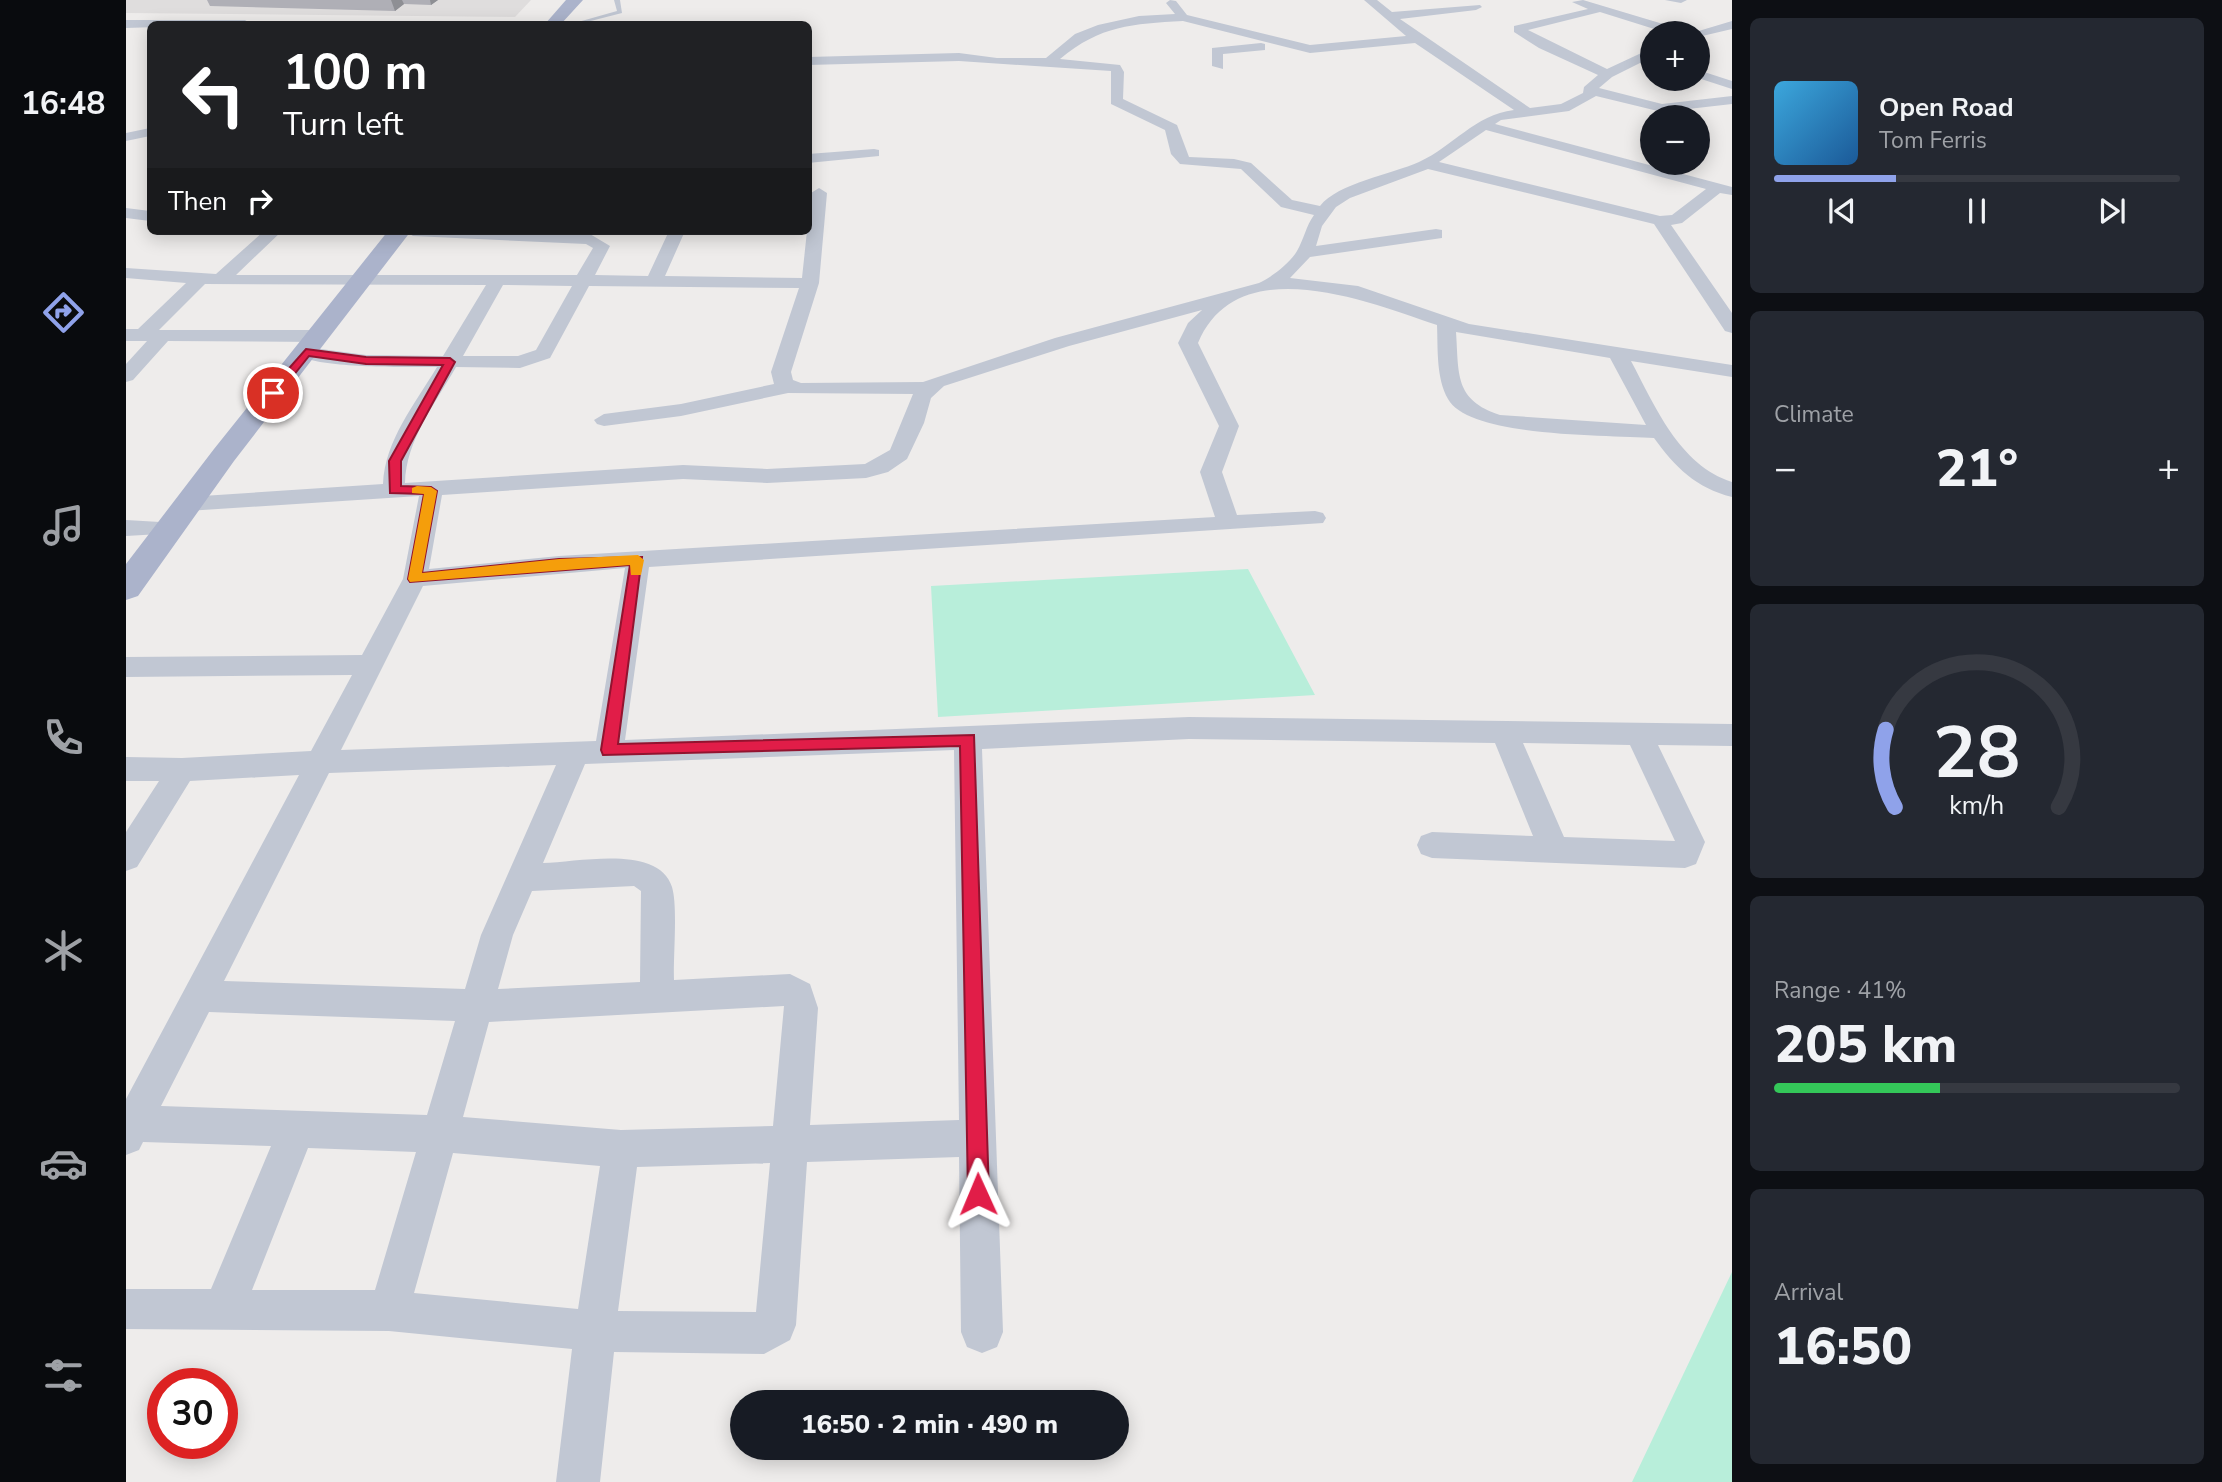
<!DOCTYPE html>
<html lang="en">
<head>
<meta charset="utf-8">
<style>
	body { margin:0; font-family:"Nunito Sans",sans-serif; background:#242831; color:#f1f3f6; height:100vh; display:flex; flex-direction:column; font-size:26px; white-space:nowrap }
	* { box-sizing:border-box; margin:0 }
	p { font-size:23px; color:#9ea1a6 }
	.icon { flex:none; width:38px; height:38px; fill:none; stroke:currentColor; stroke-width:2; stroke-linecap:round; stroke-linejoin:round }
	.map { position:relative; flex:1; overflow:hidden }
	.drawer { display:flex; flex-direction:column; gap:18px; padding:18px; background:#0d0f14; width:490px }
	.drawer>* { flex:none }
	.hud { position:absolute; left:21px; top:21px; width:665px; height:214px; border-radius:10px; box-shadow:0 4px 18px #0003; background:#202124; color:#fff; overflow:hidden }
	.tools { position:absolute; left:1514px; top:21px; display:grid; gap:14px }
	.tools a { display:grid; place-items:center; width:70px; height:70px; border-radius:50%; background:#171b24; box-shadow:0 4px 18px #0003; font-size:35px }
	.speed { position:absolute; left:21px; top:1368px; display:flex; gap:14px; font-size:35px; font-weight:700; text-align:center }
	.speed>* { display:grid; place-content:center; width:91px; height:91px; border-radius:50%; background:#171b24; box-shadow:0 4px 18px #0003; line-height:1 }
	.speed .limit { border:10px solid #d22; background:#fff; color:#111 }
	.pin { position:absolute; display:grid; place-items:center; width:60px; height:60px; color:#fff; margin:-30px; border:4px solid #fff; border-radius:50%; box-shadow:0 2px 7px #0007 }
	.me { position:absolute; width:77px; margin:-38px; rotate:359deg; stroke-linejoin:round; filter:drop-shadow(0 0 5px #0008) }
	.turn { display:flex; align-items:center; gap:24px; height:147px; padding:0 21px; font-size:32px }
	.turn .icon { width:91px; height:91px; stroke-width:2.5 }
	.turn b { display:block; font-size:49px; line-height:60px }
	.then { display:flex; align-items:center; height:66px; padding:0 21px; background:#0003; gap:14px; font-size:26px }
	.big { font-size:52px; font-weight:800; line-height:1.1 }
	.drawer .tile { flex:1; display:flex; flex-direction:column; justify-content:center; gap:10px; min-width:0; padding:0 24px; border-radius:10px; background:#242831 }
	.drawer .dial { align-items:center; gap:0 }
	.dial svg { height:182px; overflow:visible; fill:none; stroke:#363941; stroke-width:7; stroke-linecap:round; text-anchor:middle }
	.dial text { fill:#f1f3f6; stroke:none }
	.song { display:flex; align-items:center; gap:21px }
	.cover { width:84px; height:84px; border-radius:10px; background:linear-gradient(135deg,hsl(200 70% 55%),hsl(210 70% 35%)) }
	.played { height:7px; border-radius:4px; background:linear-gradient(90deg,#8fa2ea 30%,#363941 30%) }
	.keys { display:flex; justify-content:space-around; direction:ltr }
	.heat { display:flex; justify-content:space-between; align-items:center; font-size:38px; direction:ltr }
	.charge { height:10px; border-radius:5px; background:linear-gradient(90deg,#34c759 41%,#363941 0) }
	.trip { position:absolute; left:604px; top:1390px; width:399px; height:70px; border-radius:35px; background:#171b24; box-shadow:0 4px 18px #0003; font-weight:800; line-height:70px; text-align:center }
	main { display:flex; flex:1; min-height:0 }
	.tab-bar { display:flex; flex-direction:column; width:126px; justify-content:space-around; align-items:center; background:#090b0e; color:#9ea1a6 }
	.tab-bar .icon { width:49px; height:49px }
	.tab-bar .active { color:#8fa2ea }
	.tab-bar b { font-size:32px; color:#f1f3f6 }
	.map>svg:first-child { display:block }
	.education { fill:#dfdddd }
	.green { fill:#b8eeda }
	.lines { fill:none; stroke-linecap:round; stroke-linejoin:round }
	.service { fill:#c1c7d3; fill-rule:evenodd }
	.minor { fill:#c1c7d3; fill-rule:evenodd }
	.primary { fill:#abb3cb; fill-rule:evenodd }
	.wall { fill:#afafb6 }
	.shaded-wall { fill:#8e8f94 }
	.route { fill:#e11d48; stroke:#92132f; stroke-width:2 }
	.slow { fill:#f59e0b }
</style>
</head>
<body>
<main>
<nav class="tab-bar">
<b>16:48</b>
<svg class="icon active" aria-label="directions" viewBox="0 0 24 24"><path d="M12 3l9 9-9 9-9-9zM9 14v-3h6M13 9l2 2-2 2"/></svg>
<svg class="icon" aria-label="music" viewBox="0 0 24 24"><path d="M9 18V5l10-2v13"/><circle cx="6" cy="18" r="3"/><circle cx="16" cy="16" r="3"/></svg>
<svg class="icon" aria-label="phone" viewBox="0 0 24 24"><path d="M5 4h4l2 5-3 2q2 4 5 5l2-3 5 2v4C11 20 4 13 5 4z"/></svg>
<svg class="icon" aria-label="climate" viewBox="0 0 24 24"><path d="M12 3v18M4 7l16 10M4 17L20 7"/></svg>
<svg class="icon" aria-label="car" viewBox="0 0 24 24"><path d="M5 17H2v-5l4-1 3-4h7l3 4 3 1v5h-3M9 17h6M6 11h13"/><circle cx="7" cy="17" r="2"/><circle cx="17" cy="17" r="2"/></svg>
<svg class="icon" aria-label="filters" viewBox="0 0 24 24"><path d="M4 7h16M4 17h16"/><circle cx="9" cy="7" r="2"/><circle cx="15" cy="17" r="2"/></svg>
</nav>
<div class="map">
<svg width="1606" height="1482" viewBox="0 0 1606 1482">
	<rect width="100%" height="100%" fill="#eeeceb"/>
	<path class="education" d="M 0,0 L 405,0 L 389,17 L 0,13 Z"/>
	<path class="green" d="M 1122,569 L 1189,695 L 812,717 L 805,586 Z
		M 1606,1272 L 1606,1482 L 1506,1482 Z"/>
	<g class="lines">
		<path class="service" d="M 488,0 L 494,0 L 496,13 L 453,24 L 445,24 L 491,11 Z"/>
		<path class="minor" d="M 1044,0 L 1050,1 L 1061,15 L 1184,45 L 1280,36 L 1238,0 L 1251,0 L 1266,12 L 1354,5 L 1356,7 L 1350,10 L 1274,19 L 1404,108 L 1435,104 L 1457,93 L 1458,87 L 1472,75 L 1413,48 L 1388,32 L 1388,26 L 1462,9 L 1446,2 L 1457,0 L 1557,30 L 1559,33 L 1541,33 L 1474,12 L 1402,30 L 1481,69 L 1526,48 L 1526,57 L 1486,77 L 1473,88 L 1536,104 L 1606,96 L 1606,104 L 1536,112 L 1470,96 L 1443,111 L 1375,120 L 1369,124 L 1606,187 L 1606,195 L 1594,193 L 1556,223 L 1545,225 L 1606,313 L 1606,333 L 1599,331 L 1528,224 L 1302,169 L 1224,198 L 1210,207 L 1196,226 L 1190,246 L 1310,229 L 1316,230 L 1316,238 L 1184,257 L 1164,278 L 1232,286 L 1343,324 L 1606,365 L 1606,377 L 1505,361 C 1529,406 1553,465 1606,482 L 1606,497 C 1570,488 1549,467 1528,438 C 1484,435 1343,438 1322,399 C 1310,378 1312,349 1311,325 C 1241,301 1111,249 1072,343 L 1113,426 L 1096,472 L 1111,515 L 1189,511 L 1197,513 L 1200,518 L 1197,523 L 523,567 L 499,740 L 1063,717 L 1606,724 L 1606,746 L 1532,745 L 1579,842 L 1570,864 L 1559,868 L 1306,858 L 1295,854 L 1291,845 L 1295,836 L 1306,832 L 1407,836 L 1369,743 L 1063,739 L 856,749 L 877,1332 L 871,1347 L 856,1353 L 841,1347 L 835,1332 L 833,1157 L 681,1162 L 670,1325 L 664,1340 L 638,1354 L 488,1352 L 474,1482 L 430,1482 L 446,1349 L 263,1331 L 0,1329 L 0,1289 L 85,1289 L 145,1146 L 17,1142 L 13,1150 L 0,1155 L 0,1099 L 173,775 L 64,781 L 11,867 L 0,871 L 0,832 L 33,781 L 0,781 L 0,757 L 56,758 L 185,751 L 226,675 L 0,677 L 0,657 L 236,655 L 277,579 L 293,496 L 61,511 L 53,509 L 50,504 L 53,499 L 61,497 L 257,484 C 259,440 289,404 311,367 C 287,367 183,369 170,353 L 180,347 L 240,355 L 317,356 L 360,285 L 79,284 L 33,330 L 193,330 L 202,336 L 193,342 L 42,341 L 7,380 L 0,382 L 0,364 L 21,341 L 0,341 L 0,329 L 12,329 L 60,283 L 0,278 L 0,268 L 90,274 L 138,231 L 156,231 L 110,275 L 451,275 L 467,248 L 460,244 L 287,236 L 279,231 L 464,234 L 484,246 L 469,275 L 522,276 L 543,231 L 559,231 L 539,276 L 676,278 L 685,193 L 693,188 L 701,193 L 693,283 L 665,372 L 667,380 L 675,383 L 797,382 L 929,338 L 1133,283 C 1146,277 1164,263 1171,251 C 1178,239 1180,226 1188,215 L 1155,207 L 1115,169 L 1054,164 L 1045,154 L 1039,130 L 985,104 L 985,71 L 833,61 L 682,65 L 682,57 L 833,53 L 871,58 L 920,58 L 949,34 L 972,25 L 1013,16 L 1049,14 L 1040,3 ZM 1057,21 L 1184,53 L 1289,43 L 1388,110 C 1348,115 1328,146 1293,162 C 1266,174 1212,183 1194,206 L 1166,200 L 1125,163 L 1108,159 L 1063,157 L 1051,125 L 997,99 L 998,72 L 994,65 L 934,59 C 975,25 1006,24 1057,21 ZM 1360,130 L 1580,189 L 1546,215 L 1534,216 L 1313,162 ZM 377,285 L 446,286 L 410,350 L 392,356 L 337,356 ZM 463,286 L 673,288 L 645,372 L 648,384 L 555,404 L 478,414 L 468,420 L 471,424 L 478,426 L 555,416 L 662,393 L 787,394 L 764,450 L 739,464 L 641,469 L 557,465 L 279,483 C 280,440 309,404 330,367 L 394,368 L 424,358 ZM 1076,310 L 1062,323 L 1052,343 L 1093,426 L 1074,472 L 1089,517 L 433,556 L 303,569 L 316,495 L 557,479 L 641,483 L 740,478 L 762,472 L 781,459 L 798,423 L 805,398 L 818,386 L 943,346 ZM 1330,332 L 1484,358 L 1520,425 L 1374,415 C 1328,400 1333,374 1330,332 ZM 499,568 L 470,741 L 215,750 L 297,586 ZM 1397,743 L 1504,745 L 1549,841 L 1438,837 ZM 828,750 L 833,1120 L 684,1125 L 692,1008 L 684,984 L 664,974 L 548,980 C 547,957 552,907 546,887 C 533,844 453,862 417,863 L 459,764 ZM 430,765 L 355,935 L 339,989 L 98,981 L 203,773 ZM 508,886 L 515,891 L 514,982 L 372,989 L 387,935 L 406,891 ZM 658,1006 L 647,1126 L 495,1130 L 337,1117 L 363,1022 ZM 83,1012 L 329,1021 L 301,1115 L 35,1106 ZM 182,1148 L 290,1152 L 249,1290 L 126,1290 ZM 327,1153 L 474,1166 L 452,1309 L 288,1293 ZM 644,1163 L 630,1312 L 492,1311 L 511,1167 Z
			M 1539,0 L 1561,0 L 1555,3 Z
			M 0,20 L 119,20 L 125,24 L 0,28 Z
			M 1606,21 L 1606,29 L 1572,37 L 1572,33 L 1566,33 Z
			M 1135,43 L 1139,44 L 1139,50 L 1097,54 L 1097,69 L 1086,66 L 1086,48 Z
			M 1572,70 L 1606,81 L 1606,89 L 1572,78 Z
			M 24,128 L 24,136 L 0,141 L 0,133 Z
			M 748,149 L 753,150 L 753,156 L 682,163 L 682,154 Z
			M 0,208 L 24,211 L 24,221 L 0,218 Z
			M 0,520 L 51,523 L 55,528 L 51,533 L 0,536 Z"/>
		<path class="primary" d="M 440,0 L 457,0 L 435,24 L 419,24 Z
			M 262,231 L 285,231 L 108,461 L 12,596 L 0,600 L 0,564 L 88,449 Z"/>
	</g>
	<path class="wall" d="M 81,0 L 312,0 L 305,5 L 278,4 L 269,11 L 84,6 Z"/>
	<path class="shaded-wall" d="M 265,0 L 276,0 L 278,4 L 269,11 Z
		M 304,0 L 312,0 L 305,5 Z"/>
	<path class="route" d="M 180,349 L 240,357 L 324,358 L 329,362 L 275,461 L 275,486 L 305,487 L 311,491 L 296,573 L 433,559 L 516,557 L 492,744 L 848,735 L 863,1194 L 860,1201 L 852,1205 L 845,1201 L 842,1194 L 834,746 L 477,755 L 475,750 L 504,565 L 284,582 L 282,579 L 298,494 L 264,493 L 263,461 L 317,365 L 240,364 L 183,356 L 151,396 L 143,396 L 143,391 Z"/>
	<path class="slow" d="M 291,486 L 305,487 L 311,491 L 296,573 L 433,559 L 512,555 L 518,560 L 515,575 L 505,575 L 504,565 L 284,582 L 282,579 L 298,494 L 286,493 L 286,488 Z"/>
</svg>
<div class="tools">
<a>+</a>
<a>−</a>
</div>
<div class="speed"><div class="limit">30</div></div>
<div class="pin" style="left:147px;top:393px;background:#d93025"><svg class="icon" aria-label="arrive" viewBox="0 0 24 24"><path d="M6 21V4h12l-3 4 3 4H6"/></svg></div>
<svg class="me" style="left:852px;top:1194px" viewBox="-20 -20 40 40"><path d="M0-17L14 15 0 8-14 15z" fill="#e11d48" stroke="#fff" stroke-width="4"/></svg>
<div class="trip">16:50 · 2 min · 490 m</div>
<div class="hud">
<div class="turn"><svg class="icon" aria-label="left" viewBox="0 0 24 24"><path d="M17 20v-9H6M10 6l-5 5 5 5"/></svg><div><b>100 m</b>Turn left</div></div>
<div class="then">Then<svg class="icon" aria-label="right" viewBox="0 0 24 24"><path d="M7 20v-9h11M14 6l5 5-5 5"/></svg></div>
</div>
</div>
<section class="drawer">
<div class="tile">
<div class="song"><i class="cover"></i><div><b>Open Road</b><p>Tom Ferris</p></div></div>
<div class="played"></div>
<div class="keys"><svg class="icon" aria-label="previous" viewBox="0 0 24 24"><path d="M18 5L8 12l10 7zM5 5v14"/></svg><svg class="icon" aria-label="pause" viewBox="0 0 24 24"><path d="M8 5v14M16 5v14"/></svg><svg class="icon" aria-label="next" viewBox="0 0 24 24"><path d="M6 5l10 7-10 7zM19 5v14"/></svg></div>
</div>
<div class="tile"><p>Climate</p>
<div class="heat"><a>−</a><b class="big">21°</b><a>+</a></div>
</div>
<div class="tile dial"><svg viewBox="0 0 100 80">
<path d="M14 69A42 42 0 1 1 86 69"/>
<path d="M14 69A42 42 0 0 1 10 35" stroke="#8fa2ea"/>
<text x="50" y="56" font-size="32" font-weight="700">28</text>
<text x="50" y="72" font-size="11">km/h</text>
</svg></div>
<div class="tile"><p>Range · 41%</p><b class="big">205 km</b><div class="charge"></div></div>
<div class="tile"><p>Arrival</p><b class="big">16:50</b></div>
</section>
</main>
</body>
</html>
